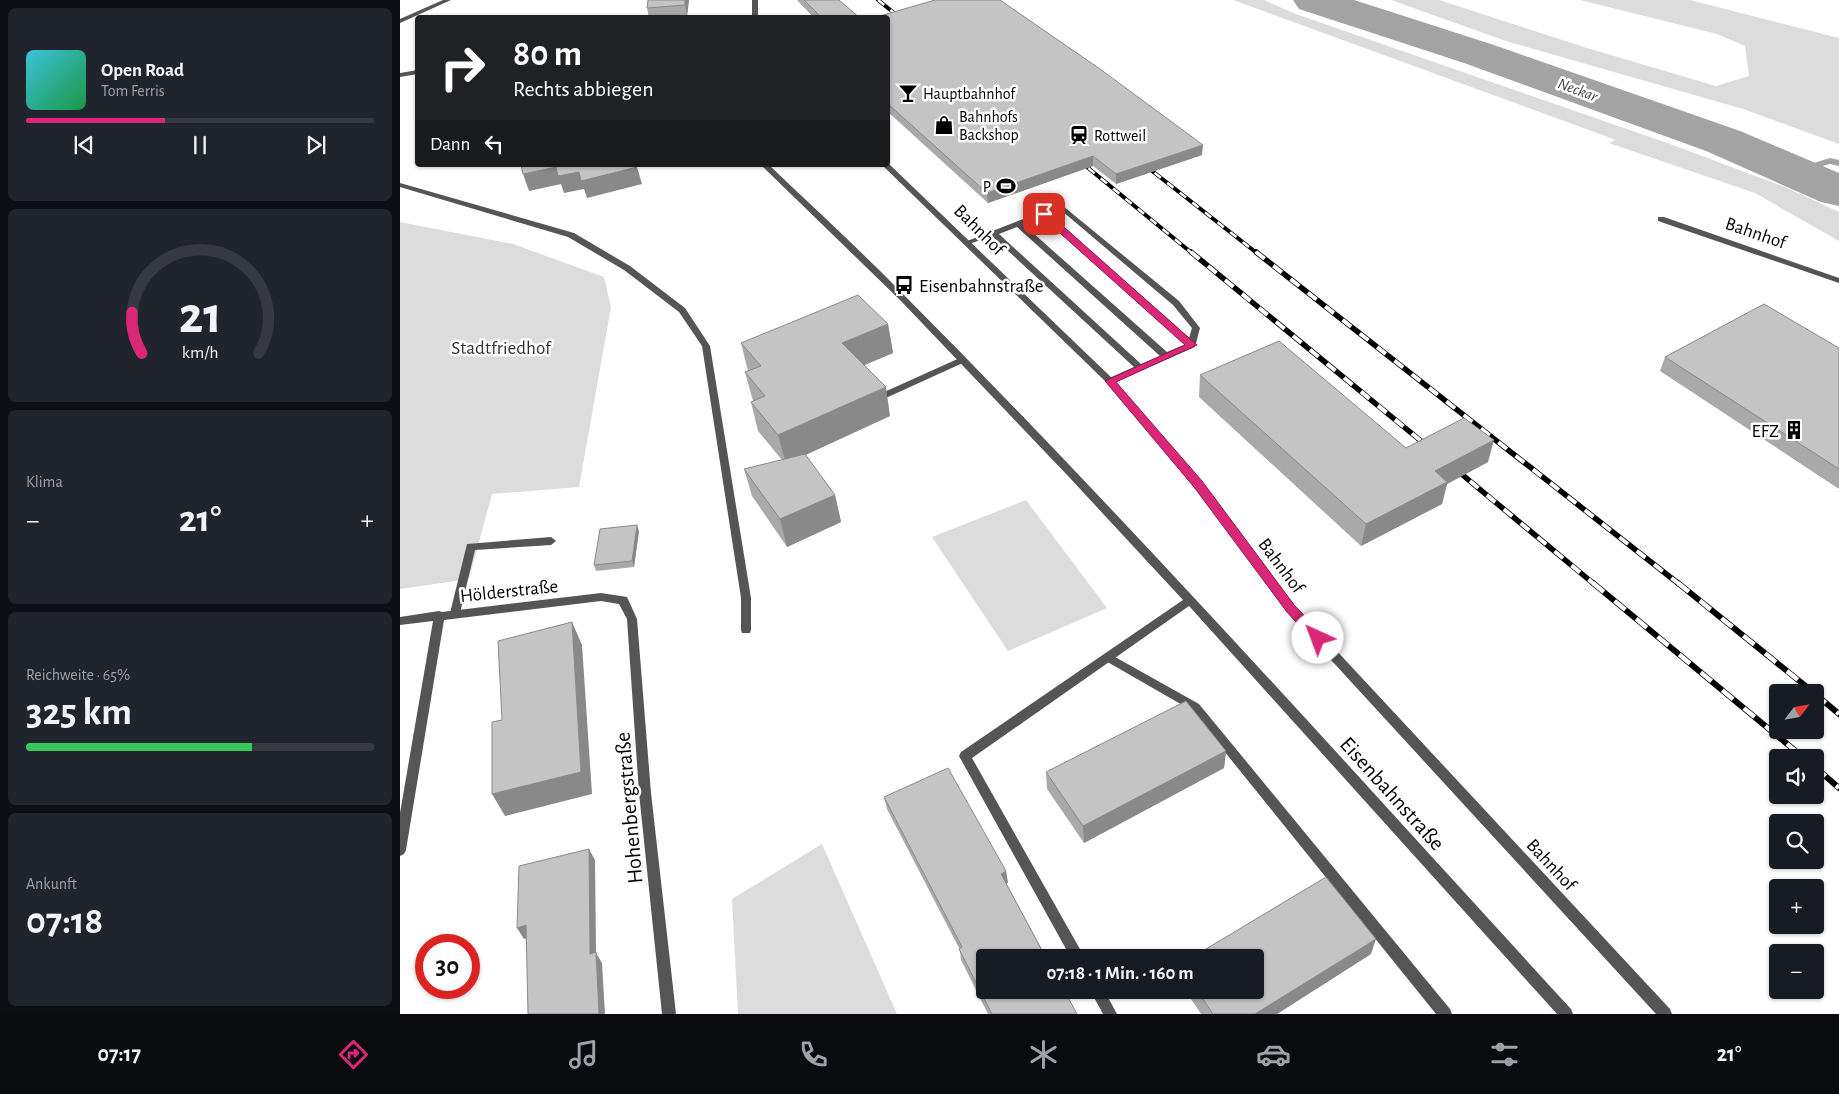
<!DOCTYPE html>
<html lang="de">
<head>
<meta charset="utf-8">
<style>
	body { margin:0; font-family:"Alegreya Sans",sans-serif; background:#20242c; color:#f1f3f6; height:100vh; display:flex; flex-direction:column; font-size:19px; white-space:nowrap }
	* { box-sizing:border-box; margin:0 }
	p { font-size:16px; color:#9ea1a6 }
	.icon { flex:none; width:28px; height:28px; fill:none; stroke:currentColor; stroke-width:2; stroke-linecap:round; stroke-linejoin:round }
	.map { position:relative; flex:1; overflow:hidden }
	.drawer { display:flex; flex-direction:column; gap:8px; padding:8px; background:#0d0f14; width:400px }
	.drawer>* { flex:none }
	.banner { position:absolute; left:15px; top:15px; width:475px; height:152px; border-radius:5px; box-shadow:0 1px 4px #0004; background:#202124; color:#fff; overflow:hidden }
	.needle { width:32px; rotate:59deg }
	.buttons { position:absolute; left:1369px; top:684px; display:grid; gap:10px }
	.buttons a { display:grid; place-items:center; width:55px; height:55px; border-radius:5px; background:#171b24; box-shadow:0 1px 4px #0004; font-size:25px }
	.speed { position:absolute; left:15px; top:934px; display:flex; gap:10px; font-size:25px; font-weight:700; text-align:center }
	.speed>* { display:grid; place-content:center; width:65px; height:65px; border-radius:50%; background:#171b24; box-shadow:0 1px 4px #0004; line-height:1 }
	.speed .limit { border:8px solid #d22; background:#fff; color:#111 }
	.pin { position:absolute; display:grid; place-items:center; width:42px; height:42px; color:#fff; margin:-21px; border-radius:10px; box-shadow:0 2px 8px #0006 }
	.me { position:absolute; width:55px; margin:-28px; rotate:317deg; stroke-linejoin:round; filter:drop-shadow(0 0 4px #0008) }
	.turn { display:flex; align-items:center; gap:18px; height:105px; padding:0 15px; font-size:22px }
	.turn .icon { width:65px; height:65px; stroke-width:2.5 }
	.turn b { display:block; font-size:35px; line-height:42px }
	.then { display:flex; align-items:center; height:48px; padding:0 15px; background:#0003; gap:10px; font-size:19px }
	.big { font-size:38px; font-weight:700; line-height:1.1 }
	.drawer .card { flex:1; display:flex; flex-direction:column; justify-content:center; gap:8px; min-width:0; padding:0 18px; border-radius:8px; background:#20242c }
	.drawer .dial { align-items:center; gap:0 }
	.dial svg { height:130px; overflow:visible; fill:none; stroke:#363941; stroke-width:7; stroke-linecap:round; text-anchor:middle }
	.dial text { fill:#f1f3f6; stroke:none }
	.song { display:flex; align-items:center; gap:15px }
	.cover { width:60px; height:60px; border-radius:8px; background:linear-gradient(135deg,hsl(190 70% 55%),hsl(140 70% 35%)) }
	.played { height:5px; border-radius:2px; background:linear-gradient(90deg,#db2777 40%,#363941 40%) }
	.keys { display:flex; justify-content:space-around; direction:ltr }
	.heat { display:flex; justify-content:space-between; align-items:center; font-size:28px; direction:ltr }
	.charge { height:8px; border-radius:4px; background:linear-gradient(90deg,#34c759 65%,#363941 0) }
	.trip { position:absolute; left:576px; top:949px; width:288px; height:50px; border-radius:5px; background:#171b24; box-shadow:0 1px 4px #0004; font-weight:700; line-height:50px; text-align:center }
	.tabs { display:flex; height:80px; justify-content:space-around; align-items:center; background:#090b0e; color:#9ea1a6 }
	.tabs .icon { width:35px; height:35px }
	.tabs .active { color:#db2777 }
	.tabs b { font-size:22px; color:#f1f3f6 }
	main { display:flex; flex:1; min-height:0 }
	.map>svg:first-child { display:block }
	.green { fill:#dcdcdc }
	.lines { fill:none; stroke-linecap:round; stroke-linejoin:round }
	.stream { fill:#a3a3a3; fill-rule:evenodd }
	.river { fill:#a3a3a3; fill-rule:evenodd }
	.service { fill:#555; fill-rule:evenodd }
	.minor { fill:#555; fill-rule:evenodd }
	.rail-far2-casing { stroke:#000; stroke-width:4 }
	.rail-far1-casing { stroke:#000; stroke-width:5.5 }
	.rail-casing { stroke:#000; stroke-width:6 }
	.rail-far2 { stroke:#fff; stroke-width:2.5; stroke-dasharray:8; stroke-linecap:butt }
	.rail-far1 { stroke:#fff; stroke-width:4; stroke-dasharray:11; stroke-linecap:butt }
	.rail { stroke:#fff; stroke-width:4.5; stroke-dasharray:14; stroke-linecap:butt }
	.wall { fill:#a9a9a9 }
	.shaded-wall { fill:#898989 }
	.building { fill:#c4c4c4; stroke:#898989 }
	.route { fill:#db2777; stroke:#8e194d }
	.labels { text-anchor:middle; stroke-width:5; stroke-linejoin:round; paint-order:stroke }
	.far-water-label { font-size:16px; font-style:italic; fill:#444; stroke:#fff }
	.far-poi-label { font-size:16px; fill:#000; stroke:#fff; text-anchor:start }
	.street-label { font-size:19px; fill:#000; stroke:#fff }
	.poi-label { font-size:19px; fill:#000; stroke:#fff; text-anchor:start }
	.park-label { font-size:19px; fill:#333; stroke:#fff }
	.near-street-label { font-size:22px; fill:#000; stroke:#fff }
</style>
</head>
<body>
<main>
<section class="drawer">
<div class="card">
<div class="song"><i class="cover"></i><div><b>Open Road</b><p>Tom Ferris</p></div></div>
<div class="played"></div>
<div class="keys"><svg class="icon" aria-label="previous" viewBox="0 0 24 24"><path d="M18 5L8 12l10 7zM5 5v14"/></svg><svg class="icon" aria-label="pause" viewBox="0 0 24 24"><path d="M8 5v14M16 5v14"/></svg><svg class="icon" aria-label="next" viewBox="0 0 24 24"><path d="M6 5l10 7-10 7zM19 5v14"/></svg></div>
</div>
<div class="card dial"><svg viewBox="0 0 100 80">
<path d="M14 69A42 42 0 1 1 86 69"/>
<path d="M14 69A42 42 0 0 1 8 44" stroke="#db2777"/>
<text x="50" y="56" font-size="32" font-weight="700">21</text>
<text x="50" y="72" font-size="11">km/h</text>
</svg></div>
<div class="card"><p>Klima</p>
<div class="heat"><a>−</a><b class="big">21°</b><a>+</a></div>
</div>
<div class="card"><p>Reichweite · 65%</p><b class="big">325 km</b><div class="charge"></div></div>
<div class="card"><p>Ankunft</p><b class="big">07:18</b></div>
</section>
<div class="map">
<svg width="1439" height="1014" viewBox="0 0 1439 1014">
	<rect width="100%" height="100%" fill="#fff"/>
	<path class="green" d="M 833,0 L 864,0 L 896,14 L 1273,145 L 1385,187 L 1439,212 L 1439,241 L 1355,193 L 1209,143 L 1216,140 Z
		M 991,0 L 1039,0 L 1187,48 L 1316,86 L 1349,76 L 1345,46 L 1317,34 L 1180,0 L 1290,0 L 1439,38 L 1439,144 L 1343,109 L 1106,41 Z
		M 0,222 L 113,244 L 204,277 L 211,307 L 179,487 L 92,494 L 69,579 L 0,589 Z
		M 626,500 L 707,608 L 608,651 L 532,537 Z
		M 422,844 L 497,1014 L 338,1014 L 332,899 Z"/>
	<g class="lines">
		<path class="stream" d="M 1430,158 L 1439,160 L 1439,166 L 1430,164 L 1392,174 L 1388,171 Z"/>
		<path class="river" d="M 893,0 L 954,0 L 1094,45 L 1340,131 L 1439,173 L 1439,206 L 1421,202 L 1306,151 L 1064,63 L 899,9 Z"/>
		<path class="service" d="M 663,206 L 779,301 L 800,328 L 795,347 L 713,383 L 707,383 L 705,381 L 707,379 L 734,367 L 592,236 L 566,245 L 562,243 L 641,212 ZM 662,211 L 773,305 L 792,328 L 789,338 L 650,215 ZM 644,218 L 786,344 L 767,352 L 624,225 ZM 617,227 L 760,356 L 741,364 L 599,234 Z
			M 1258,217 L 1264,217 L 1439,278 L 1439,283 L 1258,221 Z
			M 562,357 L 565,358 L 566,360 L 565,362 L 488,397 L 482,397 L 480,395 L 482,393 Z
			M 151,537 L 156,541 L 151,545 L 75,550 L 60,613 L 59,616 L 51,616 L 50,613 L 67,544 Z
			M 708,653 L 799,704 L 1050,1009 L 1052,1014 L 1036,1014 L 791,710 L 704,660 L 702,657 L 704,654 Z"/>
		<path class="minor" d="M 43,0 L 51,0 L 0,23 L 0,19 Z
			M 352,0 L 358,0 L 358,18 L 352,18 Z
			M 18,70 L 18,74 L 0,77 L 0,73 Z
			M 488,163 L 713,379 L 801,482 L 895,606 L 1270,1009 L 1272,1014 L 1256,1014 L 887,612 L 795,486 L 707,383 L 482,165 L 488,165 Z
			M 361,165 L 369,165 C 414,208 460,250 504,295 C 734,526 951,769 1171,1009 L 1173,1014 L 1157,1014 L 789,606 L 572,758 L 685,958 L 671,958 L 559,756 L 561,752 L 783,600 L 669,477 L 501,301 Z
			M 0,183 L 174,233 L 230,266 L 285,308 L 310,346 L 351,598 L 351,630 L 350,633 L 342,633 L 341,630 L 341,598 L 302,346 L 279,312 L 224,270 L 168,237 L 0,187 Z
			M 201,593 L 227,597 L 237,619 L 251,793 L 276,1014 L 262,1014 L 239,793 L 227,619 L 219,604 L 201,601 L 44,620 L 6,850 L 4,854 L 0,856 L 0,813 L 33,621 L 0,625 L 0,617 L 39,611 L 42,612 Z
			M 690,990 L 704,990 L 717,1014 L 703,1014 Z"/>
		<g class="rail-far2-casing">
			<path id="rail-far2" d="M 478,0 L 504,21
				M 676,158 L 793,254
				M 742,163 L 858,254"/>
		</g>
		<g class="rail-far1-casing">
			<path id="rail-far1" d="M 791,252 L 1032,450
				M 856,252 L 1279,584
				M 1053,467 L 1194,584"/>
		</g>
		<g class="rail-casing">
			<path id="rail" d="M 1193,583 L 1404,758
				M 1278,583 L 1413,692
				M 1415,694 L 1439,714
				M 1415,767 L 1439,788"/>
		</g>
		<use href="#rail-far2" class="rail-far2"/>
		<use href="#rail-far1" class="rail-far1"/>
		<use href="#rail" class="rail"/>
	</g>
	<path class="wall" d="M 248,0 L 289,0 L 287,16 L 249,18 L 247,8 Z
		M 397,0 L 439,0 L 460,18 L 414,18 Z
		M 488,18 L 802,155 L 716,184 L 693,166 L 588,203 L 488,112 Z
		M 488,324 L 493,353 L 464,365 L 490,416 L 405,455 L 435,495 L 441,522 L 387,547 L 352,496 L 344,469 L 382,460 L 358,431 L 351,402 L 353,401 L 345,372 L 348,371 L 341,343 Z
		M 1439,348 L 1439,489 L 1260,371 L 1265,357 Z
		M 800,375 L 1006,448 L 1088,462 L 1047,484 L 1042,504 L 961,546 L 799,397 Z
		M 239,531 L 234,567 L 196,571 L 194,565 Z
		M 826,751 L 824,768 L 684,843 L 647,789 L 646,772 Z
		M 484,797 L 606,871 L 608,883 L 606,883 L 677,1014 L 588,1014 L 561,960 L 560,950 L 487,809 Z
		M 971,954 L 877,1014 L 801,1014 L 785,990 L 855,990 Z"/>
	<path class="shaded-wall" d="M 285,0 L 289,0 L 287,16 L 285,5 Z
		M 803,145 L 802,155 L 716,184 L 716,174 Z
		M 693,156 L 693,166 L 588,203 L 587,193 Z
		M 156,167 L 179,172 L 237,167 L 242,184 L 187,198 L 184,189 L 164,193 L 161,184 L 129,191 L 123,174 Z
		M 488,324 L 493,353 L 448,372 L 442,343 Z
		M 486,387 L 490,416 L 386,464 L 378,435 Z
		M 1094,440 L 1088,462 L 1047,484 L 1042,504 L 961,546 L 966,524 L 1035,471 Z
		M 435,495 L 441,522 L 387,547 L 380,519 Z
		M 237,525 L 239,531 L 234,567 L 232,561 Z
		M 172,622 L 182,645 L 192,794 L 105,816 L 92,794 Z
		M 826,751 L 824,768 L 684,843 L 683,826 Z
		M 189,849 L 195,860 L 196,953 L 202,963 L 205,1014 L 199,1014 L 190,954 Z
		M 606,871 L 608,883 L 602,885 L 601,874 Z
		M 126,925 L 134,936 L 124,939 L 117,928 Z
		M 976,939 L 971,954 L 877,1014 L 855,1014 Z"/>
	<path class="building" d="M 248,0 L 285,0 L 285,5 L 247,8 Z
		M 404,0 L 439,0 L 460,18 L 422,18 Z
		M 535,0 L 600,0 L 700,69 L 803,145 L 716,174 L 693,156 L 587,193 L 488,104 L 488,18 L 473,18 Z
		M 121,165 L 237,165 L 237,167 L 181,181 L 179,172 L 158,176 L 156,167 L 123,174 Z
		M 458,295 L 488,324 L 442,343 L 486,387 L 378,435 L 351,402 L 365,396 L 345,372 L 361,366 L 341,343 Z
		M 1364,304 L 1439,348 L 1439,469 L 1265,357 Z
		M 879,341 L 1006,448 L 1064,418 L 1094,440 L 1035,471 L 1047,482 L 966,524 L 800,375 Z
		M 405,454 L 435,495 L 380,519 L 344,469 Z
		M 237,525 L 232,561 L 194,565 L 200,529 Z
		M 172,622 L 181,772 L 92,794 L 92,722 L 102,720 L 98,641 Z
		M 786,701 L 826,751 L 683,826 L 646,772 Z
		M 548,768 L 606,871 L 601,874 L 646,958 L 585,958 L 585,990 L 664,990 L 677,1014 L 592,1014 L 559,949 L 562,947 L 484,797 Z
		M 189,849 L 190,954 L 196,952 L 199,1014 L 128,1014 L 126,925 L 117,928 L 119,866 Z
		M 926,877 L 976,939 L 855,1014 L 813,1014 L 797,990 L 855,990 L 855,958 L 791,958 Z"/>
	<path class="route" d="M 641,212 L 647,212 L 797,345 L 716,382 L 802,481 L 895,606 L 922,634 L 924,638 L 922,641 L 913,641 L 887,612 L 794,487 L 705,381 L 785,345 L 641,216 Z"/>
	<defs>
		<g id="bar-bare" transform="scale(1.5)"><path d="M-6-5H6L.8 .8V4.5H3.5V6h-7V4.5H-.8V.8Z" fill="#000" stroke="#fff" stroke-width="2.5" paint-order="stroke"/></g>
		<g id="shop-bare" transform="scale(1.5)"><path d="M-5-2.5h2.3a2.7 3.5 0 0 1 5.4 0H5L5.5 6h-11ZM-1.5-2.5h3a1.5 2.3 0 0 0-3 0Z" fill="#000" stroke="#fff" stroke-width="2.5" paint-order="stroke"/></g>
		<g id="station-bare" transform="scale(1.5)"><path d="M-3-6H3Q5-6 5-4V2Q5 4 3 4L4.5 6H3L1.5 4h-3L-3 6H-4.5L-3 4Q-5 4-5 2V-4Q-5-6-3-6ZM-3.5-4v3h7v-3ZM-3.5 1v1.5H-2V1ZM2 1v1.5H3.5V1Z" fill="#000" stroke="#fff" stroke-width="2.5" paint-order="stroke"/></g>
		<g id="stadium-bare" transform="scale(1.5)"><path d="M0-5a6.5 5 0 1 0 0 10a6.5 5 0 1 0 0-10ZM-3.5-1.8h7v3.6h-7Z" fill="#000" stroke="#fff" stroke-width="2.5" paint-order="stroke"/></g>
		<g id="bus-bare" transform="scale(1.5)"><path d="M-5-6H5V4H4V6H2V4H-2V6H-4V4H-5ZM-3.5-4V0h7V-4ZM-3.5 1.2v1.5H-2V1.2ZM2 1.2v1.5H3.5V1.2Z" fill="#000" stroke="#fff" stroke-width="2.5" paint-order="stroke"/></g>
		<g id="building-bare" transform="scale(1.5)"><path d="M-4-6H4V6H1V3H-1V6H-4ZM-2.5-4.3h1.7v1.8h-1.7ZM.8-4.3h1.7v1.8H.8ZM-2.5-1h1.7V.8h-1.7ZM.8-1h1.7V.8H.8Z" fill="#000" stroke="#fff" stroke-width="2.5" paint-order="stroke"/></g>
	</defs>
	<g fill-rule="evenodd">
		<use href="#bar-bare" x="508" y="93"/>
		<use href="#shop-bare" x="544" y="125"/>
		<use href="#station-bare" x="679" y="135"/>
		<use href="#stadium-bare" x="606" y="186"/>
		<use href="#bus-bare" x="504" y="285"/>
		<use href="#building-bare" x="1394" y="430"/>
	</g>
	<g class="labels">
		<g class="far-water-label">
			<text transform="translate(1178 89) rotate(20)" y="6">Neckar</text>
		</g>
		<g class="far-poi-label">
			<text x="523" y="99">Hauptbahnhof</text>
			<text x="559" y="122">Bahnhofs<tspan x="559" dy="18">Backshop</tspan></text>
			<text x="694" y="141">Rottweil</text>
			<text x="591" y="192" text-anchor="end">P</text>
		</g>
		<g class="street-label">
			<text transform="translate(580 229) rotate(45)" y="7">Bahnhof</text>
			<text transform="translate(1356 232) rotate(19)" y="7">Bahnhof</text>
			<text transform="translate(882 565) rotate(53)" y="7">Bahnhof</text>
			<text transform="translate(109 590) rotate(-6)" y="7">Hölderstraße</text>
			<text transform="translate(1152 864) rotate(47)" y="7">Bahnhof</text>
		</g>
		<g class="poi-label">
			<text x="519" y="292">Eisenbahnstraße</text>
			<text x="1379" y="437" text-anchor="end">EFZ</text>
		</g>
		<g class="park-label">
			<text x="101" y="354">Stadtfriedhof</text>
		</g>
		<g class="near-street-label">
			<text transform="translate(993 793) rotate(48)" y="8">Eisenbahnstraße</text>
			<text transform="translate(228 808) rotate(-95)" y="8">Hohenbergstraße</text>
		</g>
	</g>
</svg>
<div class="buttons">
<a><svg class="needle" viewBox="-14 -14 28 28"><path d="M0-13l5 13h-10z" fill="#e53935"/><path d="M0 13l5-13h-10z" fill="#9ea1a6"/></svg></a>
<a><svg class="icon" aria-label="sound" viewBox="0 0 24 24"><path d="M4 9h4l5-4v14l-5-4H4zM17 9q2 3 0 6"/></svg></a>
<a><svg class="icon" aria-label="search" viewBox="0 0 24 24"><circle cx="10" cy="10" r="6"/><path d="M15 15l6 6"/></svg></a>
<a>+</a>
<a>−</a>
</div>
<div class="speed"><div class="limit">30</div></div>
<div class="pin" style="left:644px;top:214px;background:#d93025"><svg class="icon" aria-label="arrive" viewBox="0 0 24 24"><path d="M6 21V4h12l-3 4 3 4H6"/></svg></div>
<svg class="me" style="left:918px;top:638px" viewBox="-20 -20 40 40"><circle r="19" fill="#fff"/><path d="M0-13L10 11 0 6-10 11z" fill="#db2777"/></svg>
<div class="trip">07:18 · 1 Min. · 160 m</div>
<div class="banner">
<div class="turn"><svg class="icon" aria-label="right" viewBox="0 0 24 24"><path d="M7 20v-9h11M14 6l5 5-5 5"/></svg><div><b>80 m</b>Rechts abbiegen</div></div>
<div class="then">Dann<svg class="icon" aria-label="left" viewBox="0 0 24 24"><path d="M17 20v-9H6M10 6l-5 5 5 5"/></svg></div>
</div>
</div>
</main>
<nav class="tabs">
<b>07:17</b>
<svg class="icon active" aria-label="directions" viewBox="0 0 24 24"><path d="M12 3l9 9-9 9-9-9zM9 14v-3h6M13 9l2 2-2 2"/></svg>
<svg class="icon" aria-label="music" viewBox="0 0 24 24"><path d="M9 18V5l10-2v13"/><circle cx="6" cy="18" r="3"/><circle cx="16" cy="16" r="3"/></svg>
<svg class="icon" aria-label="phone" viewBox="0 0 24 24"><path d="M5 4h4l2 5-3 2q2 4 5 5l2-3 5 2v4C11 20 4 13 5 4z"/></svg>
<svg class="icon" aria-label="climate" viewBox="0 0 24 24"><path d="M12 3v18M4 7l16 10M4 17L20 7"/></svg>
<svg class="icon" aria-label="car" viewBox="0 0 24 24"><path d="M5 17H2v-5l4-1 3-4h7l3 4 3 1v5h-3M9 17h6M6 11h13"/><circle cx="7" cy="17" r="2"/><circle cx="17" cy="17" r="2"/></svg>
<svg class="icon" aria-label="filters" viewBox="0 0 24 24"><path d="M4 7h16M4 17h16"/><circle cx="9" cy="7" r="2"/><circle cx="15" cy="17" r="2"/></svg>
<b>21°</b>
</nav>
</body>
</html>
